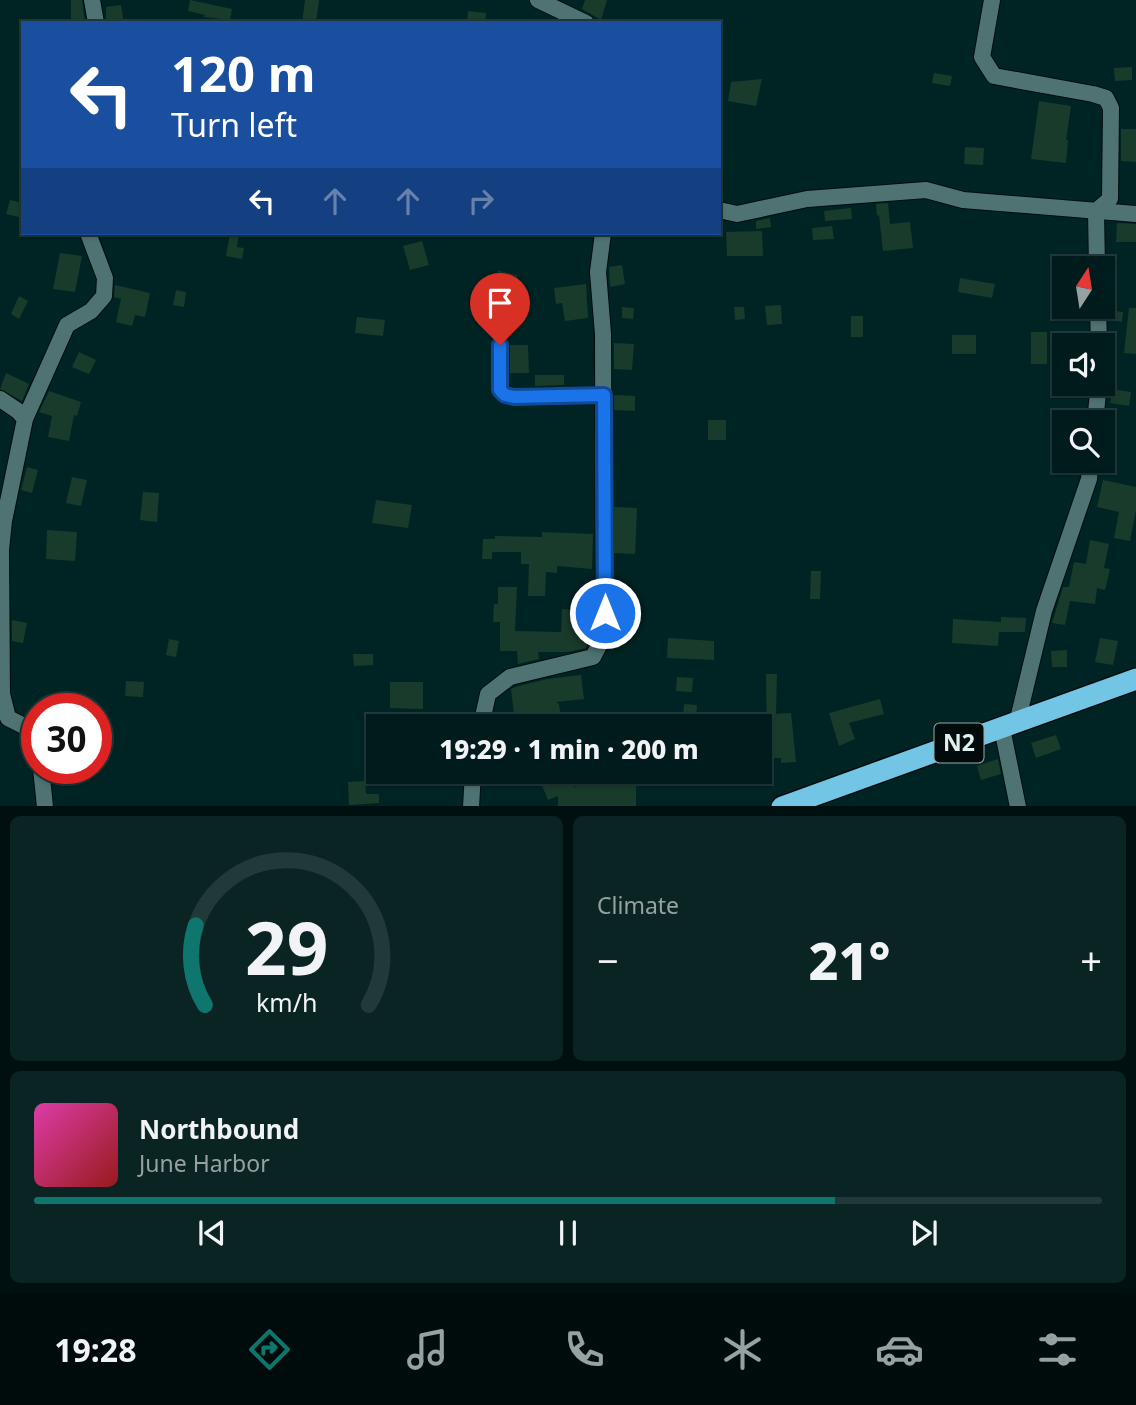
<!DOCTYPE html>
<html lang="en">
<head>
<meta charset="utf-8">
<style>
	body { margin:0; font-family:"Noto Sans",sans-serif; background:#0a2424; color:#f1f3f6; height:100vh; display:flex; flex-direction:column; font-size:26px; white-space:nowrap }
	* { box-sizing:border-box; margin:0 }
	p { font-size:23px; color:#95a1a3 }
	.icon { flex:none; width:38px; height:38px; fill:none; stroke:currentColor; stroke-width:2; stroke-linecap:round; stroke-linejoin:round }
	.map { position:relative; height:806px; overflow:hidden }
	.sheet { display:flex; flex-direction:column; gap:10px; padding:10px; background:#000f0f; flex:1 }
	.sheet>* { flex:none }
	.top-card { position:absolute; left:21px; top:21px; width:700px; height:214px; border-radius:0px; box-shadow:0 2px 5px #0004,0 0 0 2px #22393a; background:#1a4fa0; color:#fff; overflow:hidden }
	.needle { width:46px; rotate:12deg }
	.buttons { position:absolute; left:1052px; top:256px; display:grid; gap:14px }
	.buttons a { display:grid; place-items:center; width:63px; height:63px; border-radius:0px; background:#001b1b; box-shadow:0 2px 5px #0004,0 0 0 2px #22393a; font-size:35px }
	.speed { position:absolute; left:21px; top:693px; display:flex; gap:14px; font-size:35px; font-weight:700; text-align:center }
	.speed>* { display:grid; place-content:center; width:91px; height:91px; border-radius:50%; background:#001b1b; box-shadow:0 2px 5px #0004,0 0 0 2px #22393a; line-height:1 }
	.speed .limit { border:10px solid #d22; background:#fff; color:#111 }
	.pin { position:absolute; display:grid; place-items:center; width:60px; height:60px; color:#fff; margin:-72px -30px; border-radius:50% 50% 50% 0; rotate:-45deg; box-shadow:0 0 7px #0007 }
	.pin .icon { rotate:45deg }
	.me { position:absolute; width:77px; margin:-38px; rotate:0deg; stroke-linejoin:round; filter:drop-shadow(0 0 5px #0008) }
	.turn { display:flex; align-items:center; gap:24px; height:147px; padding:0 35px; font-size:32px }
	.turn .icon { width:91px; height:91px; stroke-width:2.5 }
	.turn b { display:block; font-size:49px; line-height:60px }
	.lanes { display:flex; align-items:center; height:66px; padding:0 35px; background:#0003; justify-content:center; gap:35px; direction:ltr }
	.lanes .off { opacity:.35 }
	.big { font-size:52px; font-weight:800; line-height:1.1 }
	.sheet .tile { flex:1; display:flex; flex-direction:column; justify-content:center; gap:10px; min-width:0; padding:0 24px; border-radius:10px; background:#0a2424 }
	.sheet .dial { align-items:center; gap:0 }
	.dial svg { height:182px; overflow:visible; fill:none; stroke:#22393a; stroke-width:7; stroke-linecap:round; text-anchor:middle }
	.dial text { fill:#f1f3f6; stroke:none }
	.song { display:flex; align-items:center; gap:21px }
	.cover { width:84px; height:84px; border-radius:10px; background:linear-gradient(135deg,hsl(320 70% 55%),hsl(0 70% 35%)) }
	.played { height:7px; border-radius:4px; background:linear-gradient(90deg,#0f766e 75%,#22393a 75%) }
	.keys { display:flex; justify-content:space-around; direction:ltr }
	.heat { display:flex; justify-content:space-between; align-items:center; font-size:38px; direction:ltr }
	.sheet .tiles { flex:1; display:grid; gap:10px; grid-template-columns:1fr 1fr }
	.tile:last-child { grid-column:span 2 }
	.trip { position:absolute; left:366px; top:714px; width:406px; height:70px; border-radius:0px; background:#001b1b; box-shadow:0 2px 5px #0004,0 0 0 2px #22393a; font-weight:800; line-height:70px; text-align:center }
	.dock { display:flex; height:112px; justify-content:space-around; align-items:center; background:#000b0b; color:#95a1a3 }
	.dock .icon { width:49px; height:49px }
	.dock .selected { color:#0f766e }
	.dock b { font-size:32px; color:#f1f3f6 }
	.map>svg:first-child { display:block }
	.building { fill:#193b2b }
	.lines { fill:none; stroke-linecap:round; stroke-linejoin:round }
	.minor-casing { stroke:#000c0c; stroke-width:18 }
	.highway-casing { stroke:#000c0c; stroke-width:24 }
	.minor { stroke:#4f7372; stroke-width:16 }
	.highway { stroke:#73c5e5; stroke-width:21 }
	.route-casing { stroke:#114b97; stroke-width:18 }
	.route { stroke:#1a73e8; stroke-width:12 }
	.labels { text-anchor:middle; stroke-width:7; stroke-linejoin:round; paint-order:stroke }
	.shield { fill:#010b0b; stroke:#9cacab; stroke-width:2 }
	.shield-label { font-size:23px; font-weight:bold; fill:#def1f0 }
</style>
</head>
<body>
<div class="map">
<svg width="1136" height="807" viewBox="0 0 1136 807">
	<rect width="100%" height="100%" fill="#002424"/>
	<path class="building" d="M 71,0 L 82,0 L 85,23 L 71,23 Z
		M 190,0 L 232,9 L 230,20 L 204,17 L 205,15 L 188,11 Z
		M 305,0 L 319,0 L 316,23 L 302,23 Z
		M 585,0 L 607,0 L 601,20 L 582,9 Z
		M 121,5 L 124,23 L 106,23 L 106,7 Z
		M 468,11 L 486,13 L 485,23 L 467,23 Z
		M 1132,67 L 1132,80 L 1115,81 L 1114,68 Z
		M 934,73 L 952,76 L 950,86 L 932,83 Z
		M 762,79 L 756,106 L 728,101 L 731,82 Z
		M 1039,101 L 1071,106 L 1066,140 L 1068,140 L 1066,163 L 1031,159 Z
		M 1121,129 L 1136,129 L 1136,162 L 1121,161 Z
		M 965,147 L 984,148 L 983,165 L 964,164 Z
		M 10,200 L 23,203 L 19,217 L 6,214 Z
		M 888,203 L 890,224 L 910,222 L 913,248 L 883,251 L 879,215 L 877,216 L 876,204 Z
		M 851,208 L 852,219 L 825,221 L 824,211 Z
		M 770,218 L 771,227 L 756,229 L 756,221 Z
		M 1117,223 L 1136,224 L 1136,242 L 1116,242 Z
		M 832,226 L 834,239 L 813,240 L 812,228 Z
		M 762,231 L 763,256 L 727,256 L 726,232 Z
		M 230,233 L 239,233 L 237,247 L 244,248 L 242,259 L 226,256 Z
		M 422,241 L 429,265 L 410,270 L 403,246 Z
		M 60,253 L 82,256 L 75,292 L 53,289 Z
		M 622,265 L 625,284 L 610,287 L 609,267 Z
		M 498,270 L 517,275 L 512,298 L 493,293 Z
		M 960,278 L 995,284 L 992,298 L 958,292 Z
		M 586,284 L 588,318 L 565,321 L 562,303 L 556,304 L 554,288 Z
		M 115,285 L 150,293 L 145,317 L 135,315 L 132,326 L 116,322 L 121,299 L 114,297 Z
		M 176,290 L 186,292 L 184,307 L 173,305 Z
		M 19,296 L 28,301 L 19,319 L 11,314 Z
		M 781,305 L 782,324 L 767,325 L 765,306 Z
		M 622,307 L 634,308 L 633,319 L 622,318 Z
		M 734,307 L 744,307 L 745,319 L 735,320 Z
		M 1129,308 L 1136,308 L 1136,354 L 1124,353 Z
		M 1109,310 L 1123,312 L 1122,322 L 1109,320 Z
		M 851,316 L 863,316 L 863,337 L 851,337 Z
		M 357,317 L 385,320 L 383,336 L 355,333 Z
		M 1031,332 L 1047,332 L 1047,364 L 1031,364 Z
		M 952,335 L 976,335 L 976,354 L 952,354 Z
		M 614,343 L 634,344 L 632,370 L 614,369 Z
		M 510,345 L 528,345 L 529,373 L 510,373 Z
		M 79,352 L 96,360 L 89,374 L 72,367 Z
		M 6,373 L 29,384 L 22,401 L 0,389 Z
		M 535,375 L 564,375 L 564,385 L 535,386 Z
		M 1112,389 L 1131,392 L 1129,406 L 1110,403 Z
		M 49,391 L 81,402 L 77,416 L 74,415 L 69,441 L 48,437 L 52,416 L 39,412 Z
		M 614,395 L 635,396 L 635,411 L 614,410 Z
		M 708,420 L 726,420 L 726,440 L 708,440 Z
		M 27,467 L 38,470 L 32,493 L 21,490 Z
		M 72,477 L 87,480 L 81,506 L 66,503 Z
		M 1103,480 L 1136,487 L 1136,510 L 1130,541 L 1114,538 L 1119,512 L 1097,507 Z
		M 143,492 L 159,493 L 157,522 L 140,520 Z
		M 376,500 L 412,505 L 408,528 L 372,523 Z
		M 614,507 L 637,508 L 635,554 L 614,553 Z
		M 47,530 L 77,532 L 75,561 L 46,559 Z
		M 542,532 L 593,534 L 592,569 L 557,566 L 557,573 L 546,572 L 545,596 L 528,596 L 529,564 L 521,564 L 521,552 L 492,552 L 492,559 L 482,559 L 483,539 L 495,539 L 495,536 L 542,537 Z
		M 1090,540 L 1109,544 L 1104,568 L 1110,569 L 1105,590 L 1097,588 L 1095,604 L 1070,601 L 1065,625 L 1052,623 L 1063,587 L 1069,587 L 1074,562 L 1086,564 Z
		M 811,571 L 821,571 L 820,599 L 810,599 Z
		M 498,587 L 517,587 L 515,631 L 561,632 L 562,609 L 587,610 L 586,637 L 589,637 L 586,648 L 568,652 L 538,652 L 539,659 L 518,664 L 517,651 L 500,651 L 500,622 L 493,622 L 494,604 L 498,604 Z
		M 1001,617 L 1026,618 L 1025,632 L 999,632 L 998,646 L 952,643 L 953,619 L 1001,622 Z
		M 12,620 L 27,623 L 23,643 L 12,641 Z
		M 668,638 L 714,641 L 714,660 L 667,658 Z
		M 1100,638 L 1118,641 L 1113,665 L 1095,662 Z
		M 169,639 L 179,641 L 176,657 L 166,655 Z
		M 1067,650 L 1067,667 L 1052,667 L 1051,651 Z
		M 353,654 L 373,654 L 373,665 L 354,666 Z
		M 766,674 L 777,674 L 776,714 L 791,713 L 796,762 L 781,763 L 781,758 L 767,758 Z
		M 581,675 L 584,699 L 556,702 L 559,704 L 562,726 L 492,726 L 493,721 L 514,714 L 511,689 L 515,687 L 547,679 Z
		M 677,677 L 693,678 L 692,692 L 676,691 Z
		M 126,681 L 144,682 L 143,697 L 125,696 Z
		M 390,682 L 423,682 L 423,709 L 390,708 Z
		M 880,699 L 884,714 L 849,723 L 855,739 L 839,746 L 829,713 Z
		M 684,704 L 697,705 L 696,718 L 683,717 Z
		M 1056,735 L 1061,749 L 1036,758 L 1031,743 Z
		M 998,759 L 1001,774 L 981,780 L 977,766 Z
		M 553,772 L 568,772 L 575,788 L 582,772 L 592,772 L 626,786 L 636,786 L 636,807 L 558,807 L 558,796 L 548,800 L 539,778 Z
		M 365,781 L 366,794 L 379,794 L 379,803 L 349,805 L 348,782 Z"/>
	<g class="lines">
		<g class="minor-casing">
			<path id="minor" d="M 92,0 L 96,23
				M 538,0 L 586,23
				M 992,0 L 982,57 L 994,76 L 1093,94 L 1106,98 L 1111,108 L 1110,199 L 1096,211 L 1097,268
				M 719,210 L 737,214 L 807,199 L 926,190 L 963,200 L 1136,214
				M 1098,306 L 1099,345
				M 500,345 L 500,390 L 505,395 L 514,397 L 604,395
				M 0,399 L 18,411 L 25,419 L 4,521 L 1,550 L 2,694 L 8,718 L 22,725 L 37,737
				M 25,419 L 67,325 L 91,311 L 104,296 L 105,278 L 88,233
				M 1095,422 L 1099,383
				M 1017,723 L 1044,611 L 1089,479 L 1091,460
				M 481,726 L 488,694 L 510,677 L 593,657 L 604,636 L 603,334 L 598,272 L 603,233
				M 1002,728 L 1018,807
				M 41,768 L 45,807
				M 471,807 L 473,772"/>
		</g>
		<g class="highway-casing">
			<path id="highway" d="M 782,807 L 1136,679"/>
		</g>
		<use href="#minor" class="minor"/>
		<use href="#highway" class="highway"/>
	</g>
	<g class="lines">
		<g class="route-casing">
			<path id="route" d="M 500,345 L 500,390 L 505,395 L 514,397 L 604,395 L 605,613"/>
		</g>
		<use href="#route" class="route"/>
	</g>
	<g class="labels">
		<rect class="shield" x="934.5" y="723.5" width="49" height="39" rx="5"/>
		<g class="shield-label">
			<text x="959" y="751">N2</text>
		</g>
	</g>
</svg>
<div class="buttons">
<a><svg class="needle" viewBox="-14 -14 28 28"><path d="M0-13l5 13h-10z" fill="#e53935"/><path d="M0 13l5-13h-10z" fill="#95a1a3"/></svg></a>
<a><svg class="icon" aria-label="sound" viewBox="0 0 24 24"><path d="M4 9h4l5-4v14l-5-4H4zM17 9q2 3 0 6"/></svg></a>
<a><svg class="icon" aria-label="search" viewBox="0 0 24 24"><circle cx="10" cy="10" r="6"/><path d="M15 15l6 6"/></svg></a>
</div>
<div class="speed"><div class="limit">30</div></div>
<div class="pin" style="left:500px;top:345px;background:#d93025"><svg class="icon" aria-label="arrive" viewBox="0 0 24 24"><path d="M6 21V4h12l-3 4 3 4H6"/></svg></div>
<svg class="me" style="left:605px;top:613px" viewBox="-20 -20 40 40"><circle r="17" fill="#1a73e8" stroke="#fff" stroke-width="3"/><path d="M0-11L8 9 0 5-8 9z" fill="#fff"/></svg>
<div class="trip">19:29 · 1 min · 200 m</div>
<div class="top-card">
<div class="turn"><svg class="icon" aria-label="left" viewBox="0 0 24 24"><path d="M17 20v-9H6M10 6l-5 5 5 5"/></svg><div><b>120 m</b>Turn left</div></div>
<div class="lanes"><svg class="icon" aria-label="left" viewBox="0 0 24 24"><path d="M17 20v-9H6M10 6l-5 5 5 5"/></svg><svg class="icon off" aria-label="ahead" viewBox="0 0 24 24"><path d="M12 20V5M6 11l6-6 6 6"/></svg><svg class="icon off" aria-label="ahead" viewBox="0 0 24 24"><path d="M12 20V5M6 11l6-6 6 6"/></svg><svg class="icon off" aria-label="right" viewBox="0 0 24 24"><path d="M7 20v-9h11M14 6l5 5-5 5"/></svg></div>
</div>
</div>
<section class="sheet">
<div class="tiles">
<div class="tile dial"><svg viewBox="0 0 100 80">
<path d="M14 69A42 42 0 1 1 86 69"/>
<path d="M14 69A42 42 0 0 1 10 34" stroke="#0f766e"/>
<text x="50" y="56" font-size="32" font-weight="700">29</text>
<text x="50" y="72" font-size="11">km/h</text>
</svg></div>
<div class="tile"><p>Climate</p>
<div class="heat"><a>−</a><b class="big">21°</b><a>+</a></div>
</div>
<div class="tile">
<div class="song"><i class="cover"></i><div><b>Northbound</b><p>June Harbor</p></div></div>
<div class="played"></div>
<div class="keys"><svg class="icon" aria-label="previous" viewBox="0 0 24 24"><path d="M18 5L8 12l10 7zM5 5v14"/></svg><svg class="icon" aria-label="pause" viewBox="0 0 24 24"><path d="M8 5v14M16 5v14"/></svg><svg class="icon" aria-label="next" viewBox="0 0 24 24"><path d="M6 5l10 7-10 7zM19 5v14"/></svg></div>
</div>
</div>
</section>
<nav class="dock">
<b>19:28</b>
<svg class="icon selected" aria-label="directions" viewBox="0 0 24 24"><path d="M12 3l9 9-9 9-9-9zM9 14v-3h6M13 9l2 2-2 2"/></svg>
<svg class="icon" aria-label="music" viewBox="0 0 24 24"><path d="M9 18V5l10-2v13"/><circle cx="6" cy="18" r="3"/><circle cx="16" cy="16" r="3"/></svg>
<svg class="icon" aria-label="phone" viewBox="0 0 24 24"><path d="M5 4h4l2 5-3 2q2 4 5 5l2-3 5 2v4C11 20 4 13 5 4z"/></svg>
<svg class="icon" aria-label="climate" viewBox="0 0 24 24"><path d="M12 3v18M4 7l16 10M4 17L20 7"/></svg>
<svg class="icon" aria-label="car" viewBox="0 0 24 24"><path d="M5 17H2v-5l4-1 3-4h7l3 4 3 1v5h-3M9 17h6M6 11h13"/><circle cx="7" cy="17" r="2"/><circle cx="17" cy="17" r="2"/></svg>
<svg class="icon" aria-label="filters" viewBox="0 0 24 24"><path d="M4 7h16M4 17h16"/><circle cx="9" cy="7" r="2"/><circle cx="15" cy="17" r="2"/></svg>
</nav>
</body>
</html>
